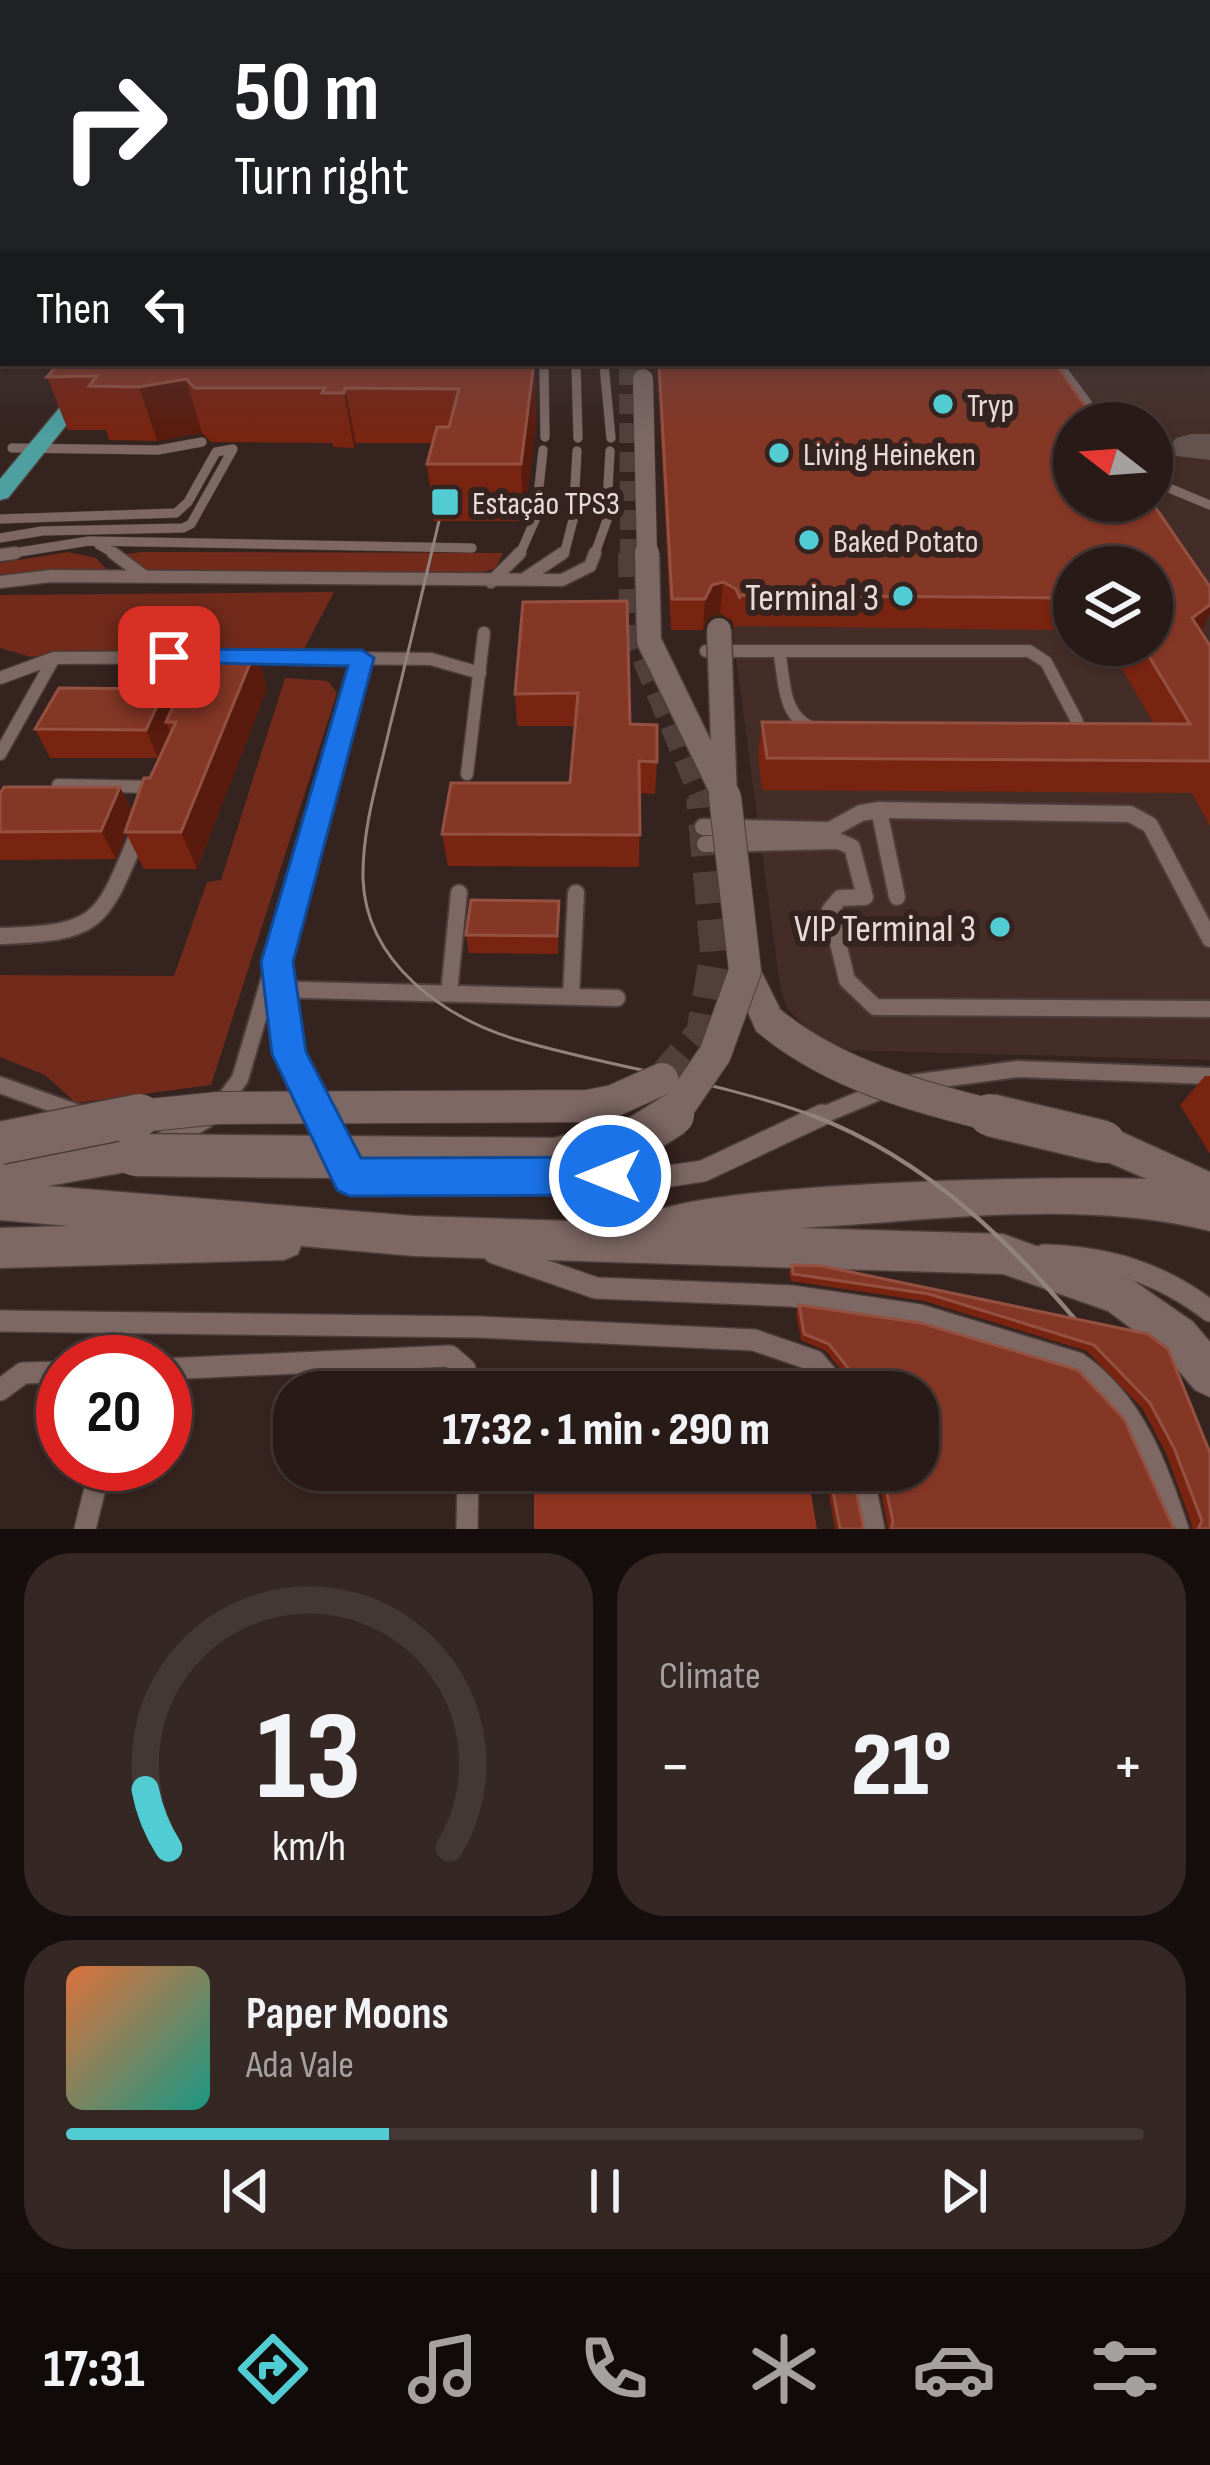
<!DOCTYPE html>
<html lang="en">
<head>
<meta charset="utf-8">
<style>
	body { margin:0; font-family:"Sofia Sans Condensed",sans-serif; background:#342724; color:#f1f3f6; height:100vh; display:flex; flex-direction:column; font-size:45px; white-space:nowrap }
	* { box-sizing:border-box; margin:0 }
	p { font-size:39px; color:#a5a1a1 }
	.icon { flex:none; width:66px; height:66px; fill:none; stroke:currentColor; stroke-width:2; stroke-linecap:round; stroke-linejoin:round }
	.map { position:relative; height:1529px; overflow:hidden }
	.panel { display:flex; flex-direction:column; gap:24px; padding:24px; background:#160e0d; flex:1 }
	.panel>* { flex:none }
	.top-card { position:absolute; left:0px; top:0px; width:1212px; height:366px; box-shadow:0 3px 9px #0004,0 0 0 3px #443836; background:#202124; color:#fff; overflow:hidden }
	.needle { width:78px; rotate:287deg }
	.fabs { position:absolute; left:1053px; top:402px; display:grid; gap:24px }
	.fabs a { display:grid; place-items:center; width:120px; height:120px; border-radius:50%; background:#281a17; box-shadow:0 3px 9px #0004,0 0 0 3px #443836; font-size:60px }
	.speed { position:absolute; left:36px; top:1335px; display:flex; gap:24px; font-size:60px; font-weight:700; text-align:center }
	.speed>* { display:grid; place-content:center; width:156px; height:156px; border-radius:50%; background:#281a17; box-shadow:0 3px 9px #0004,0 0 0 3px #443836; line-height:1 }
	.speed .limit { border:18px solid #d22; background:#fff; color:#111 }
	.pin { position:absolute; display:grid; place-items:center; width:102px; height:102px; color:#fff; margin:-51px; border-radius:24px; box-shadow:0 6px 18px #0006 }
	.me { position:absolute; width:132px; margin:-66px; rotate:270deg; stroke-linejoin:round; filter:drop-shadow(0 0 9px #0008) }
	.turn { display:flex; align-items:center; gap:42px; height:252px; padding:0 36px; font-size:54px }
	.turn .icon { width:156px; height:156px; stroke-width:2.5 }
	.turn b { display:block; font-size:84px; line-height:102px }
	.then { display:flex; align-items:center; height:114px; padding:0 36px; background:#0003; gap:24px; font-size:45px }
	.big { font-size:90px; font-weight:800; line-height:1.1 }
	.panel .widget { flex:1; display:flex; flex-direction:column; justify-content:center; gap:18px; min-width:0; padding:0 42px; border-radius:48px; background:#342724 }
	.panel .dial { align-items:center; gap:0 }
	.dial svg { height:312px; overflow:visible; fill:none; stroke:#443836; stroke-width:7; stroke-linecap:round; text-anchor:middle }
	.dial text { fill:#f1f3f6; stroke:none }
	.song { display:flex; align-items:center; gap:36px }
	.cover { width:144px; height:144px; border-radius:18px; background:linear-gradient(135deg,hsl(20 70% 55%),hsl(170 70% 35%)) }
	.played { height:12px; border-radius:6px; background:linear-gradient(90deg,#51ccd2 30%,#443836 30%) }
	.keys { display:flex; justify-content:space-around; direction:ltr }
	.heat { display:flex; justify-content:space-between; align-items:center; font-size:66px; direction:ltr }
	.panel .tiles { flex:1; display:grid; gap:24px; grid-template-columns:1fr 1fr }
	.widget:last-child { grid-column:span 2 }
	.trip { position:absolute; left:273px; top:1371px; width:666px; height:120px; border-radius:48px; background:#281a17; box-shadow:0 3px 9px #0004,0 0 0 3px #443836; font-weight:800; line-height:120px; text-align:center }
	.tabs { display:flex; height:192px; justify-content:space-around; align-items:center; background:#100a09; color:#a5a1a1 }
	.tabs .icon { width:84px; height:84px }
	.tabs .on { color:#51ccd2 }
	.tabs b { font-size:54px; color:#f1f3f6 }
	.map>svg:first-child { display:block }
	.built { fill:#442d27; fill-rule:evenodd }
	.green { fill:#722a1b }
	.forest { fill:#8f3421 }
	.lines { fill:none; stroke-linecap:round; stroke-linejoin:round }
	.canal { fill:#a74a36; fill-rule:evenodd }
	.taxiway { fill:#63524e; fill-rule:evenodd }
	.minor-tunnel-far3 { stroke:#503f3b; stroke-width:15; stroke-dasharray:15 8; stroke-linecap:butt }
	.minor-tunnel-far2 { stroke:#503f3b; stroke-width:20; stroke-dasharray:20 9; stroke-linecap:butt }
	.minor-tunnel-far1 { stroke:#503f3b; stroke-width:24; stroke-dasharray:24 12; stroke-linecap:butt }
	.minor-tunnel { stroke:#503f3b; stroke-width:32; stroke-dasharray:32 16; stroke-linecap:butt }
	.service-far4-casing { stroke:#4d3e3b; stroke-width:9 }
	.service-far3-casing { stroke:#4d3e3b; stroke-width:10 }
	.service-far2-casing { stroke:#4d3e3b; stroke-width:15 }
	.service-far1-casing { stroke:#4d3e3b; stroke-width:20 }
	.service-casing { stroke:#4d3e3b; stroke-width:24 }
	.minor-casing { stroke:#4d3e3b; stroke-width:3 }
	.primary-casing { stroke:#4d3e3b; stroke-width:3 }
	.service-far4 { stroke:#7d6863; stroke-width:8 }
	.service-far3 { stroke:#7d6863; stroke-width:9 }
	.service-far2 { stroke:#7d6863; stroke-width:12 }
	.service-far1 { stroke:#7d6863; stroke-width:16 }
	.service { stroke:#7d6863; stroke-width:21 }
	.minor { fill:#7d6863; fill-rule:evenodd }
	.primary { fill:#4e9fa0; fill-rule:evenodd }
	.tram-far1 { stroke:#91827e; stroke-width:3 }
	.tram { stroke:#91827e; stroke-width:4.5 }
	.minor-bridge-far3-casing { stroke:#4d3e3b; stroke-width:21; stroke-linecap:butt }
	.minor-bridge-far2-casing { stroke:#4d3e3b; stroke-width:27; stroke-linecap:butt }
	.minor-bridge-far1-casing { stroke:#4d3e3b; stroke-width:34; stroke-linecap:butt }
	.minor-bridge-casing { stroke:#4d3e3b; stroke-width:45; stroke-linecap:butt }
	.minor-bridge-far3 { stroke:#7d6863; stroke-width:20 }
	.minor-bridge-far2 { stroke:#7d6863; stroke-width:24 }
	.minor-bridge-far1 { stroke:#7d6863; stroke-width:32 }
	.minor-bridge { stroke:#7d6863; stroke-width:42 }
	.wall { fill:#792411 }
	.shaded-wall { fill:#591b0e }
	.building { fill:#853726; stroke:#945142; stroke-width:3 }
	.route { fill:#1a73e8; stroke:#114b97; stroke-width:3 }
	.poi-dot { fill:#51ccd2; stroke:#35231f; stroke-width:4.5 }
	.labels { text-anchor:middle; stroke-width:12; stroke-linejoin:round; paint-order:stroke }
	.far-poi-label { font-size:33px; fill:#e7dbd8; stroke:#35231f; text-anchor:start }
	.poi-label { font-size:39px; fill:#e7dbd8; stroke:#35231f; text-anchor:end }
</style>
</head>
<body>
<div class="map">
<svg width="1210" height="1529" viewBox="0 0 1210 1529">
	<rect width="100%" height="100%" fill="#35231f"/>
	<path class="built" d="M 1210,222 L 1210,1060 L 840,1050 L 809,1031 L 787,1008 L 780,986 L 735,651 L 714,363 L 1209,363 ZM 1074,423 L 1152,423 L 1152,501 L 1074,501 ZM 1074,567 L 1152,567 L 1152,645 L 1074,645 Z"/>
	<path class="green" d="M 68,552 L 96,558 L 109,572 L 0,575 L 0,563 Z
		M 142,552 L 503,553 L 495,569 L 464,576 L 148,571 L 126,554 Z
		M 334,592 L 302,653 L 80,650 L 31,657 L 0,648 L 0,595 Z
		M 285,678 L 328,681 L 337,693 L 211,1085 L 76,1103 L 45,1075 L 0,1057 L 0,975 L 174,976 L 207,882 L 221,880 Z"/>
	<path class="forest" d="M 534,1375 L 767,1379 L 781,1392 L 534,1392 Z
		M 534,1470 L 807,1470 L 817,1529 L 534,1529 Z"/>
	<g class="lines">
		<path class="canal" d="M 3,238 L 3,247 L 0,248 L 0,239 Z"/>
		<path class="taxiway" d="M 1191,434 L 1210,434 L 1210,460 L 1176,456 L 1169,447 L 1176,438 Z"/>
		<path class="minor-tunnel-far3" d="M 629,363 L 629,368"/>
		<path class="minor-tunnel-far2" d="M 629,365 L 630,556"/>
		<path class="minor-tunnel-far1" d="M 630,553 L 631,627 L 703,800"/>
		<path class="minor-tunnel" d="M 662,1079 L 702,1033 L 716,953 L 702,797"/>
		<g class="service-far4-casing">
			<path id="service-far4" d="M 544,363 L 544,368
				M 576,363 L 576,368
				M 604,363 L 604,368
				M 1058,363 L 1061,368"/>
		</g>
		<g class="service-far3-casing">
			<path id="service-far3" d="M 544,365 L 545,437
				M 576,365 L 578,438
				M 604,365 L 611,438
				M 1059,365 L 1102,423
				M 12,448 L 158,450 L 202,442
				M 1152,481 L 1210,505
				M 537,505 L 543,450
				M 574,505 L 577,451
				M 607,505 L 610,451
				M 0,519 L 176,513 L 188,502 L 216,452 L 233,449
				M 0,538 L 42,531 L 183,528 L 191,524 L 233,449
				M 99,545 L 119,556
				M 0,555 L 89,541 L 472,548
				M 519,556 L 535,520
				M 558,556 L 565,551 L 573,520
				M 594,556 L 607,520"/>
		</g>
		<g class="service-far2-casing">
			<path id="service-far2" d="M 113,553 L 144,576
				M 0,555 L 15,553
				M 527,577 L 563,553
				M 0,582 L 51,576 L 562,580 L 590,566 L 595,553
				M 491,582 L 520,553
				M 706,651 L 1029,651 L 1046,662 L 1077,721 L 1077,727 L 1068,730
				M 779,651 C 785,679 781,715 812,728
				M 241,657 L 431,659 L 480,673
				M 0,678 L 54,658 L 219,657
				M 0,754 L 54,658
				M 467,774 L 484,633
				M 58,785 L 154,787
				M 322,800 L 362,658"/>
		</g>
		<g class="service-far1-casing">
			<path id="service-far1" d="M 879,810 L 897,897
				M 703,827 L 830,830 L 861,813 L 879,810 L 1130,814 L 1150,825 L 1210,939
				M 705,844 L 838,841 L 852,847 L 865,897 L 840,898 L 830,910 L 847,980 L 875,1007 L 1210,1009
				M 0,936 C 102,933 101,922 139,832
				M 280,985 L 289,1054 L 320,1118
				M 268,989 L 617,998
				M 449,993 L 459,893
				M 571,996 L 576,893
				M 904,1084 L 1018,1069 L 1210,1076
				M 0,1085 L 81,1114
				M 222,1103 L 240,1079 L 323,797
				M 816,1118 L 883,1090"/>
		</g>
		<g class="service-casing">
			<path id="service" d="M 319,1115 L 336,1150
				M 163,1142 L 205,1118
				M 557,1176 L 663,1177 L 703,1171 L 822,1115
				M 494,1253 L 596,1288 L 792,1296 L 920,1315 L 1078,1363 C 1135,1403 1156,1465 1178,1529
				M 1044,1255 C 1108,1257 1159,1272 1210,1311
				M 0,1321 L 479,1327 L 754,1340 L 815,1361 L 841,1392
				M 165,1369 L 450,1356 L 465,1369 L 470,1392
				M 0,1390 L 23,1373 L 63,1372
				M 862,1470 L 874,1529
				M 85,1529 L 101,1464
				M 467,1529 L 468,1470"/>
		</g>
		<g class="minor-casing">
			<path id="minor" d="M 0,222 L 3,222 L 0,229 Z
				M 745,957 L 756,961 L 786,1021 L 781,1032 L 769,1036 L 757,1032 L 729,971 L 734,961 Z
				M 1104,1124 L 1210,1172 L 1210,1231 C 1078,1198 935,1221 800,1228 L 1003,1234 L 1134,1281 L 1193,1322 L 1210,1342 L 1210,1397 L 1195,1390 L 1163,1352 L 1108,1311 L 1003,1274 L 414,1256 L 301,1246 L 298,1254 L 284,1260 L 0,1268 L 0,1228 L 69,1226 L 0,1220 L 0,1155 L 135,1137 L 148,1142 L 154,1155 L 148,1168 L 48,1186 L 414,1216 L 632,1223 C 672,1180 1071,1176 1147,1179 L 1091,1155 L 1086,1142 L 1091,1129 Z"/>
		</g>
		<g class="primary-casing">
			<path id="primary" d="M 97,363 L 116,363 L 8,498 L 0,500 L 0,479 Z"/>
		</g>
		<use href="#service-far4" class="service-far4"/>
		<use href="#service-far3" class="service-far3"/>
		<use href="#service-far2" class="service-far2"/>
		<use href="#service-far1" class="service-far1"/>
		<use href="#service" class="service"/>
		<use href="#minor" class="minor"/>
		<use href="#primary" class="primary"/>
		<path class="tram-far1" d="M 439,521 C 423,589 407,658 390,726 C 379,776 362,827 363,879 C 366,963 444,1018 518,1040 C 617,1069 721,1081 819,1118"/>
		<path class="tram" d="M 811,1115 C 929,1159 1019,1249 1097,1346"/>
		<g class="minor-bridge-far3-casing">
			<path id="minor-bridge-far3" d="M 643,379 L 647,556"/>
		</g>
		<g class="minor-bridge-far2-casing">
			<path id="minor-bridge-far2" d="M 647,553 L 649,641 L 721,789
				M 719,630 L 725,800"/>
		</g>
		<g class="minor-bridge-far1-casing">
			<path id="minor-bridge-far1" d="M 769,1021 C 836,1076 919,1097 1002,1118
				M 120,1118 L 218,1108 L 588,1106 L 613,1101 L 662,1079
				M 671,1118 L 715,1054 L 745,971 L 725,797"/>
		</g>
		<g class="minor-bridge-casing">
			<path id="minor-bridge" d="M 990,1115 L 1104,1142
				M 0,1143 L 140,1115
				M 135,1155 L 555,1159 L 635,1139 L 673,1115"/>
		</g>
		<use href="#minor-bridge-far3" class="minor-bridge-far3"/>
		<use href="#minor-bridge-far2" class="minor-bridge-far2"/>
		<use href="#minor-bridge-far1" class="minor-bridge-far1"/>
		<use href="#minor-bridge" class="minor-bridge"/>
	</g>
	<path class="wall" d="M 59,363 L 534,363 L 536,423 L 524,521 L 434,521 L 427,464 L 432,443 L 356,443 L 354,448 L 333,447 L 333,443 L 211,442 L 202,433 L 157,441 L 109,440 L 106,430 L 68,430 L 47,377 Z
		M 657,363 L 1055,363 L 1210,646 L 1210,826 L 1192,793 L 762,790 L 758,754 L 762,722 L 1154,724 L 1113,653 L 1095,645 L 1152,645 L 1074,567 L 1074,637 L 1056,630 L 736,626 L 736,631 L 732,620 L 720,614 L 709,617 L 703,630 L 671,630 Z
		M 523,602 L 630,724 L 657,762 L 655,794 L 640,793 L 639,867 L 448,866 L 442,834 L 570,783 L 575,726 L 517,726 L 515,694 Z
		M 255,651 L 267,688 L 197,869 L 144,869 L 126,833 L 116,859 L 0,860 L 0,794 L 120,787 L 132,812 L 150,778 L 171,733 L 170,731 L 158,758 L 50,758 L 35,729 L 165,689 L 172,708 L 195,680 Z
		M 559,901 L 558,954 L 469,953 L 466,935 Z
		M 1205,1076 L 1210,1076 L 1210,1154 L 1180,1105 Z
		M 792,1265 L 1148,1334 L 1210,1529 L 1191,1529 L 1192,1525 L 1166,1453 L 1142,1408 L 1087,1351 L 924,1301 L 791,1281 L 789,1272 Z
		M 799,1305 L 1174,1529 L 888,1529 L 877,1470 L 918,1470 L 918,1392 L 854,1392 L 855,1388 L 826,1351 L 801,1340 L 796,1312 Z
		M 811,1370 L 832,1392 L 811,1392 L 808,1376 Z
		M 825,1470 L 852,1470 L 864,1529 L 835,1529 Z"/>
	<path class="shaded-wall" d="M 533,363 L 536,423 L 524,521 L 521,464 Z
		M 186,379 L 202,433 L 157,441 L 139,387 Z
		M 345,388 L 356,443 L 354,448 L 344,393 Z
		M 723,582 L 720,614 L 709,617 L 703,630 L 705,599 L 712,585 Z
		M 1210,605 L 1210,614 L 1202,630 L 1176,650 L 1192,618 Z
		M 255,651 L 267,688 L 197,869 L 181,832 Z
		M 165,689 L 176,717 L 166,722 L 170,731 L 158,758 L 146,730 Z
		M 120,787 L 133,815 L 116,859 L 101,831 Z"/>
	<path class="building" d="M 59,363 L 533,363 L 533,370 L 521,464 L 427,464 L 437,427 L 449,427 L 459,389 L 345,388 L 344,393 L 322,393 L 325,388 L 195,388 L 186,379 L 139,387 L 89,386 L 97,376 L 47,377 Z
		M 659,363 L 1055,363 L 1097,423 L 1074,423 L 1074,501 L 1151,501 L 1210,587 L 1210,605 L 1192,618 L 1210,646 L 1210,761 L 767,758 L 762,722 L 1190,724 L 1142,645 L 1152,645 L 1152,567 L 1074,567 L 1074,600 L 1069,598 L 739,595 L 740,599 L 736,589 L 723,582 L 712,585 L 705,599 L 672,599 Z
		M 627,601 L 630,724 L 657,725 L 657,762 L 639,761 L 640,835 L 442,834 L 451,783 L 570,783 L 578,693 L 515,694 L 523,602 Z
		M 209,651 L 255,651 L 181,832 L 125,832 L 144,778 L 150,778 L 176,722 L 166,722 L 185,680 L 195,680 Z
		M 59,688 L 165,689 L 146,730 L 35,729 Z
		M 4,787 L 120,787 L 101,831 L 0,832 L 0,794 Z
		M 471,900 L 559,901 L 557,936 L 466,935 Z
		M 792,1265 L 822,1266 L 1148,1334 L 1168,1349 L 1210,1453 L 1210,1529 L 1198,1529 L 1202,1521 L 1174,1448 L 1150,1403 L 1094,1345 L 929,1294 L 793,1274 Z
		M 799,1305 L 921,1323 L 1078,1370 L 1124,1419 L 1174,1529 L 891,1529 L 893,1522 L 882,1470 L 918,1470 L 918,1392 L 856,1392 L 859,1382 L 829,1344 L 804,1334 Z
		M 811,1370 L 832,1392 L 815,1392 Z
		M 829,1470 L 852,1470 L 864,1529 L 840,1529 Z"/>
	<linearGradient id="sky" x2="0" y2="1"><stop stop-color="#1d1311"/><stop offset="0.51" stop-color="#4b454d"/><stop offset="1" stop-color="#4b454d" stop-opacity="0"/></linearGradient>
	<rect width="1210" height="436" fill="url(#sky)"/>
	<path class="route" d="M 169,649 L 362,650 L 374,658 L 293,962 L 306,1052 L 361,1158 L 610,1157 L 623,1163 L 629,1176 L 623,1189 L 610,1195 L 350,1196 L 337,1190 L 272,1054 L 261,962 L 348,666 L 161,662 L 161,651 Z"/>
	<g class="poi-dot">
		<circle cx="943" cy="404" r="12"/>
		<circle cx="779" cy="453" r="12"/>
		<rect x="430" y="487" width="30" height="30" rx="6"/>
		<circle cx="809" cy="540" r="12"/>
		<circle cx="903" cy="596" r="12"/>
		<circle cx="1000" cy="927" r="12"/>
	</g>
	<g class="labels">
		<g class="far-poi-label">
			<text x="967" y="416">Tryp</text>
			<text x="803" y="465">Living Heineken</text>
			<text x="472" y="514">Estação TPS3</text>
			<text x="833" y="552">Baked Potato</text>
		</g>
		<g class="poi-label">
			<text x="879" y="610">Terminal 3</text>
			<text x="976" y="941">VIP Terminal 3</text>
		</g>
	</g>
</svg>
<div class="fabs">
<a><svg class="needle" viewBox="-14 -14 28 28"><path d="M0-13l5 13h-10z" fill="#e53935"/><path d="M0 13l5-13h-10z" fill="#a5a1a1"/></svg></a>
<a><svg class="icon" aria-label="layers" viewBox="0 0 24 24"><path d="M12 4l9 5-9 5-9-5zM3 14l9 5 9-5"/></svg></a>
</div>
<div class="speed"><div class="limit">20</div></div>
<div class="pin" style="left:169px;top:657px;background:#d93025"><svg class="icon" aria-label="arrive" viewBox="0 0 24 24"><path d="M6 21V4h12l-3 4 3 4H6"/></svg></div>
<svg class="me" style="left:610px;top:1176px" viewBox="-20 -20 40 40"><circle r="17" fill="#1a73e8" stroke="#fff" stroke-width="3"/><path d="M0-11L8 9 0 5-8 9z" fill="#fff"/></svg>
<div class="trip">17:32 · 1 min · 290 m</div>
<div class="top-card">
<div class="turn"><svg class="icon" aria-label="right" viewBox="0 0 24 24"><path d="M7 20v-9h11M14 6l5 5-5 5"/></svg><div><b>50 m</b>Turn right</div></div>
<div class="then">Then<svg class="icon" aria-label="left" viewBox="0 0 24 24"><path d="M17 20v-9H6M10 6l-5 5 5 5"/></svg></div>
</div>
</div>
<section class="panel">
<div class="tiles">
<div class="widget dial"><svg viewBox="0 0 100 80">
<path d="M14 69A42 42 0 1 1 86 69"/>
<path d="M14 69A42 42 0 0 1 8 54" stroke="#51ccd2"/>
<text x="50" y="56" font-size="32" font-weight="700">13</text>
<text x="50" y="72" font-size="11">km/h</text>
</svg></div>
<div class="widget"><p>Climate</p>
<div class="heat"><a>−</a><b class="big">21°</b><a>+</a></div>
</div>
<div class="widget">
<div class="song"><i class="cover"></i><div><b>Paper Moons</b><p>Ada Vale</p></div></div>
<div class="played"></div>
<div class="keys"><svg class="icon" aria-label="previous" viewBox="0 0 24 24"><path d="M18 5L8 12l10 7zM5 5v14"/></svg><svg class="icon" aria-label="pause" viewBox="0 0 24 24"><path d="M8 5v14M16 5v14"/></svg><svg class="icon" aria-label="next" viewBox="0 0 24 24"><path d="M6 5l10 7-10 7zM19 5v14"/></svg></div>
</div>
</div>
</section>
<nav class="tabs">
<b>17:31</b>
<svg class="icon on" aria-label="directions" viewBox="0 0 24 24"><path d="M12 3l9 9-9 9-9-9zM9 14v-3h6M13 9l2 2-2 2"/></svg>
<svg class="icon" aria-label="music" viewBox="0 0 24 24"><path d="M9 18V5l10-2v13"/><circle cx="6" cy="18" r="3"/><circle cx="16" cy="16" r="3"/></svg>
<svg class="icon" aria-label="phone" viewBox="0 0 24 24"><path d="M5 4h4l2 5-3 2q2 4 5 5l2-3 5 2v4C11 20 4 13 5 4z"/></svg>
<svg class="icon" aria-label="climate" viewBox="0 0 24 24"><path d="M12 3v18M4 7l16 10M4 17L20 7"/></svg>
<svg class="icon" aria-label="car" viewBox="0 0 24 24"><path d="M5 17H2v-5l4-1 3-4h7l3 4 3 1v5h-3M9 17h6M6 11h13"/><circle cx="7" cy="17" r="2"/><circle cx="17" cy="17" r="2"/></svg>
<svg class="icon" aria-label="filters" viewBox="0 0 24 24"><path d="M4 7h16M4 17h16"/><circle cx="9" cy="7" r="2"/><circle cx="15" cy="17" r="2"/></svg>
</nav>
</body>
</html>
